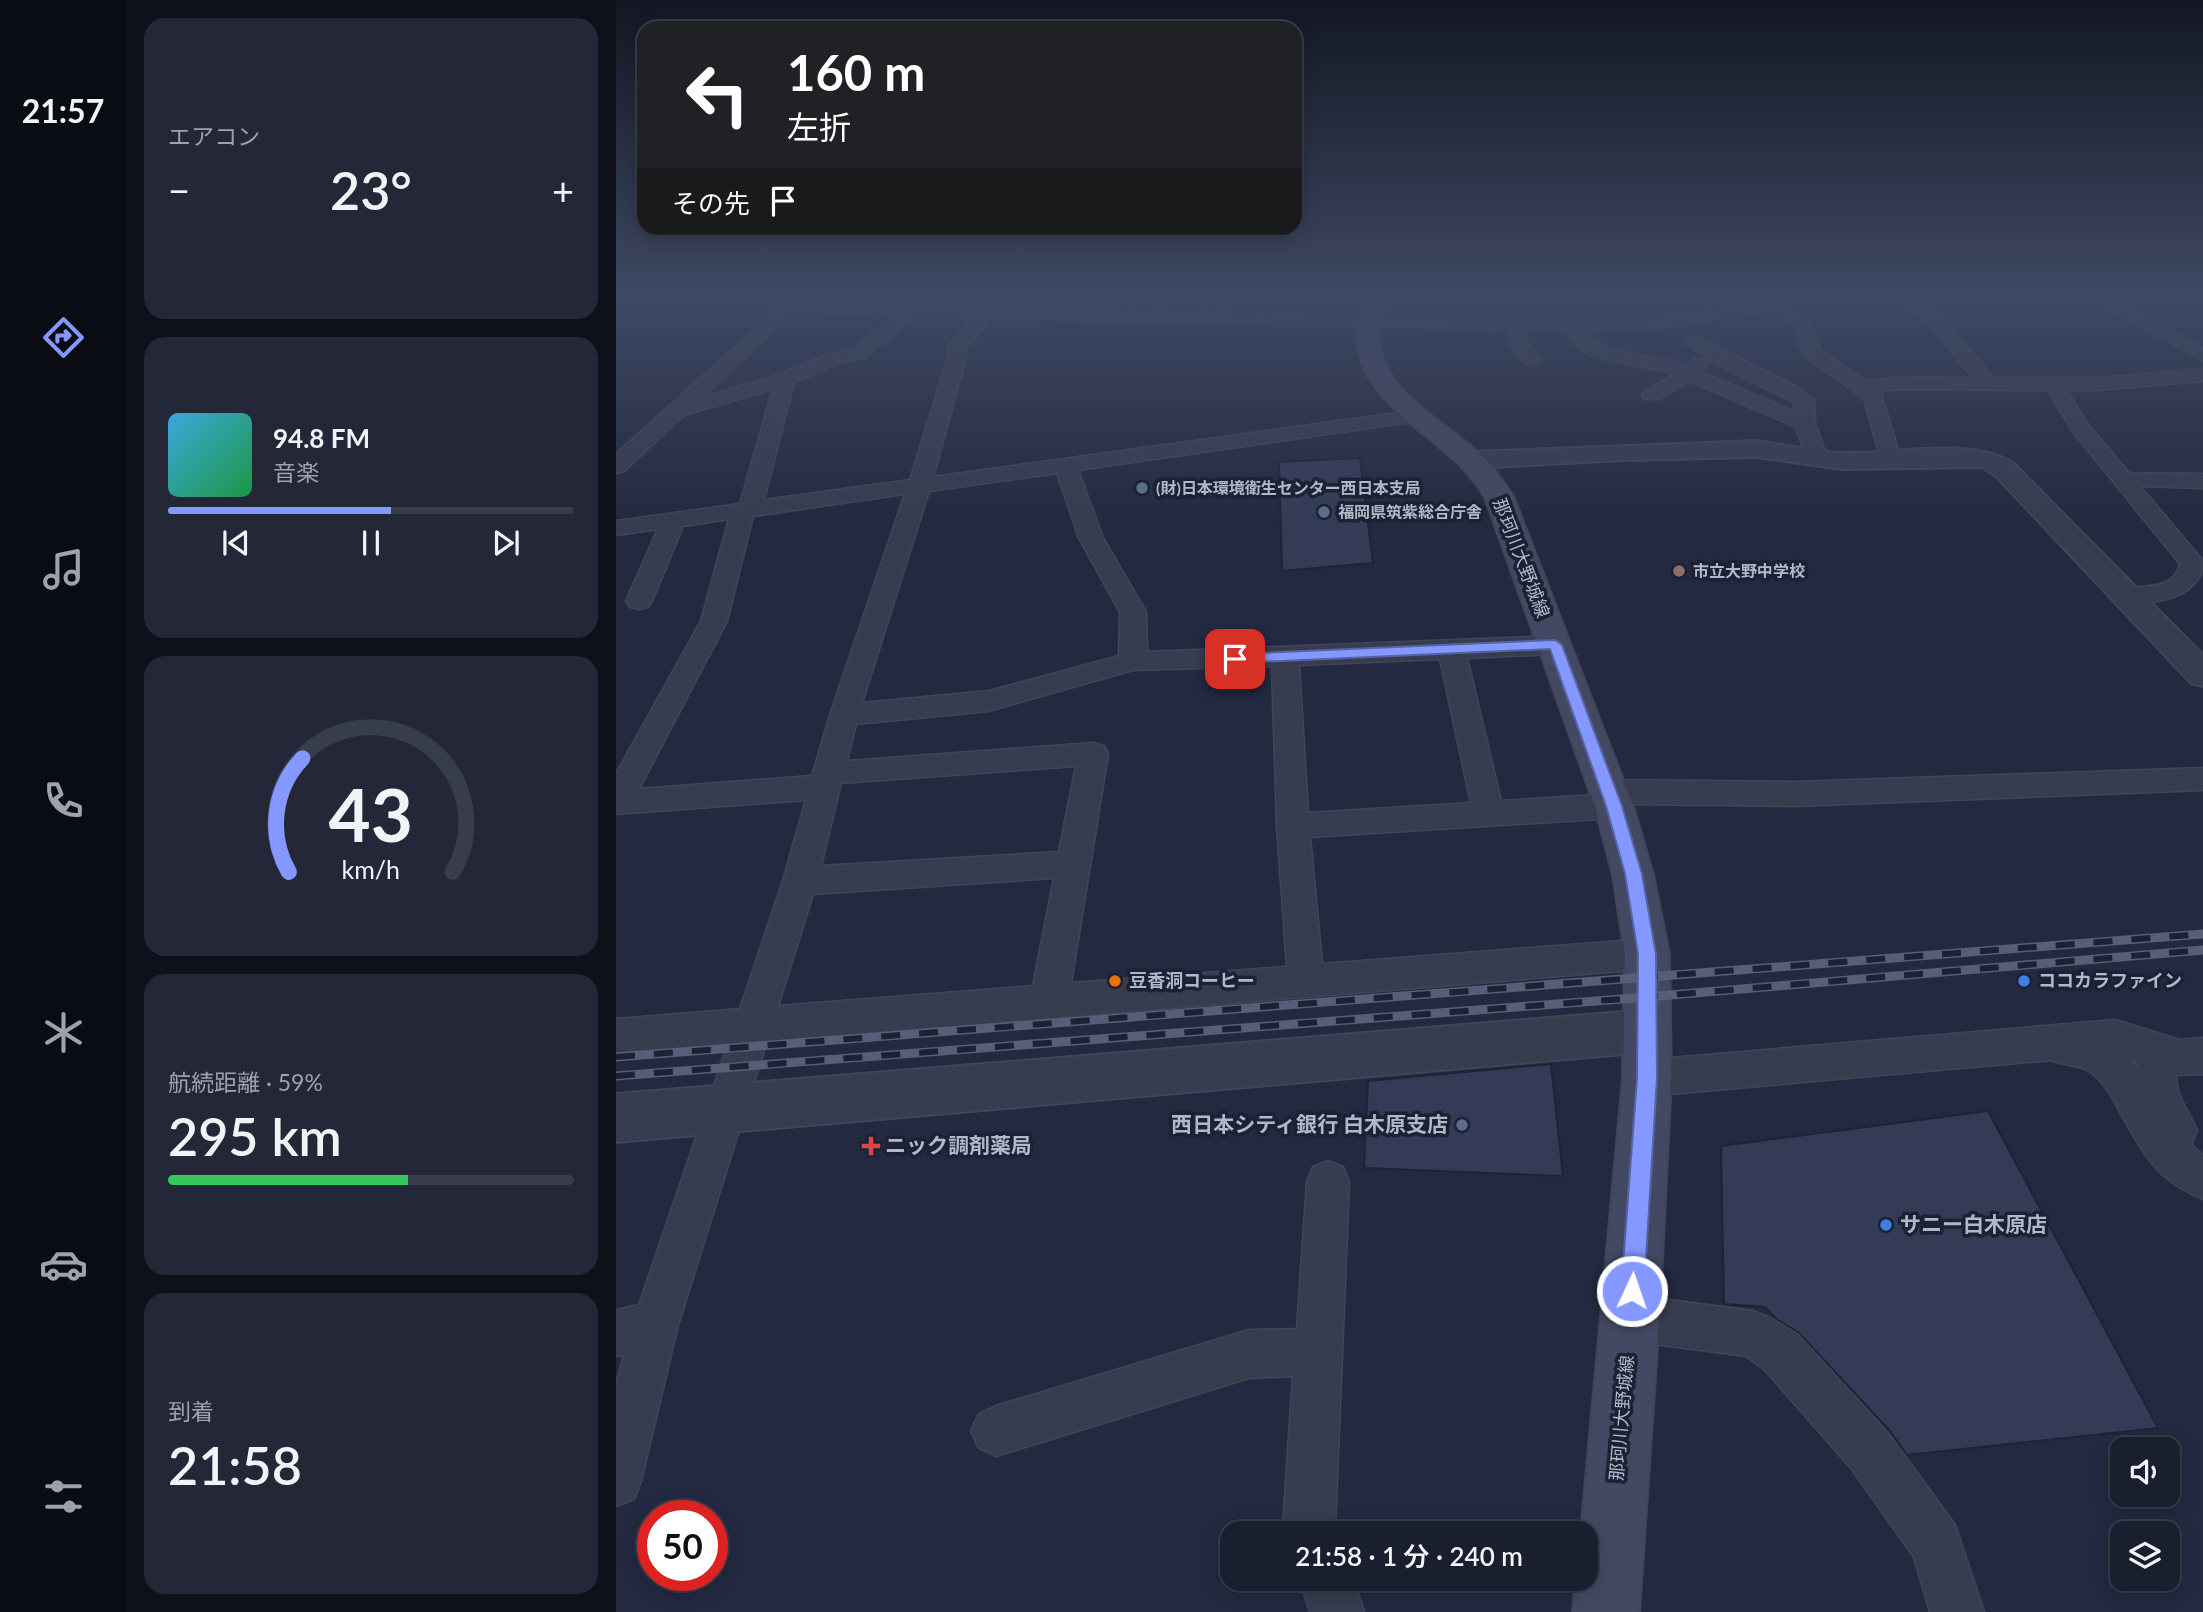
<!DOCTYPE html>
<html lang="ja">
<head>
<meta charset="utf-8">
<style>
	body { margin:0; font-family:Lato,"Noto Sans JP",sans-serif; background:#232738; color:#f1f3f6; height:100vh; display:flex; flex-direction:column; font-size:26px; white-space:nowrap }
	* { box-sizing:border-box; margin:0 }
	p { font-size:23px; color:#9fa2ab }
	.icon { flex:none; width:38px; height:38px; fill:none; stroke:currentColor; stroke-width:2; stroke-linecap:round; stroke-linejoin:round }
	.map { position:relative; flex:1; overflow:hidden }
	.panel { display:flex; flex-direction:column; gap:18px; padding:18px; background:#0e111a; width:490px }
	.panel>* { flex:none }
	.top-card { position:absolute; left:21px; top:21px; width:665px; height:214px; border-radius:21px; box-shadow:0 4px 18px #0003,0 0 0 2px #383d4c; background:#202124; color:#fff; overflow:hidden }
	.tools { position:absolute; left:1494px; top:1437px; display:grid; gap:14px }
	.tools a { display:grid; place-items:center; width:70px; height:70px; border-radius:14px; background:#1a1f30; box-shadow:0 4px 18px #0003,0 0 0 2px #383d4c; font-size:35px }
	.speed { position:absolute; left:21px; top:1500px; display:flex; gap:14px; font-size:35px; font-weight:700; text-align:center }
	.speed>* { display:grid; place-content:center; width:91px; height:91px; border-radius:50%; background:#1a1f30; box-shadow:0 4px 18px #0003,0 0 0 2px #383d4c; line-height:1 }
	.speed .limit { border:10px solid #d22; background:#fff; color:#111 }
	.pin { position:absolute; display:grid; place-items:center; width:60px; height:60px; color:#fff; margin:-30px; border-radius:14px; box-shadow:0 4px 10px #0006 }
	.me { position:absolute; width:77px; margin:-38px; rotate:3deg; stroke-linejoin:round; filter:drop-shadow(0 0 5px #0008) }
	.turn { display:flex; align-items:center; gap:24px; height:147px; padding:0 35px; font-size:32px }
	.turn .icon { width:91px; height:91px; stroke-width:2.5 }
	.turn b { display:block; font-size:49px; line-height:60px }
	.then { display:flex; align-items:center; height:66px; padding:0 35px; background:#0003; gap:14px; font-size:26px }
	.big { font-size:52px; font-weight:600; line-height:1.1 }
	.panel .card { flex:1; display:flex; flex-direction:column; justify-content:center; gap:10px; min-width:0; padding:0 24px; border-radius:21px; background:#232738 }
	.panel .dial { align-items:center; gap:0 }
	.dial svg { height:182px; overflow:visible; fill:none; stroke:#383d4c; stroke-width:7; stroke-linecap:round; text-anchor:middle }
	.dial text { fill:#f1f3f6; stroke:none }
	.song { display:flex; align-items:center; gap:21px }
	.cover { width:84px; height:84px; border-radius:10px; background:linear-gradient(135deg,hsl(200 70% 55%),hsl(140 70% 35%)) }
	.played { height:7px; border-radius:4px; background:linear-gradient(90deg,#8498ff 55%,#383d4c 55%) }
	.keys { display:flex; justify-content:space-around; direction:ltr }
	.heat { display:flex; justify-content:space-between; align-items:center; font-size:38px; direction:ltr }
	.charge { height:10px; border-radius:5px; background:linear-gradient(90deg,#34c759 59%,#383d4c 0) }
	.trip { position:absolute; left:604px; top:1521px; width:378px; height:70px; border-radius:21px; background:#1a1f30; box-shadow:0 4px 18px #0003,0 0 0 2px #383d4c; font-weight:600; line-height:70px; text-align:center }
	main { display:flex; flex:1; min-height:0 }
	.menu { display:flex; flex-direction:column; width:126px; justify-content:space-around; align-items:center; background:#0a0c13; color:#9fa2ab }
	.menu .icon { width:49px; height:49px }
	.menu .active { color:#8498ff }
	.menu b { font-size:32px; color:#f1f3f6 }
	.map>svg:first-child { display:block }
	.building { fill:#343b56; stroke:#1e2336; stroke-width:2 }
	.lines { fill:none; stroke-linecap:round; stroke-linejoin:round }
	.minor-casing { stroke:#404558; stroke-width:3 }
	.tertiary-casing { stroke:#404558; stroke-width:4 }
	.secondary-casing { stroke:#404558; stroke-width:4 }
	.minor { fill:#373c4f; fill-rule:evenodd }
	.tertiary { fill:#373c4f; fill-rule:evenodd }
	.secondary { fill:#444963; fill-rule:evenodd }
	.rail-casing { stroke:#585e77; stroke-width:9 }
	.rail { stroke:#1c2134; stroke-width:6; stroke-dasharray:19; stroke-linecap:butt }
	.route { fill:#8498ff; stroke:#5663a6; stroke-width:2 }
	.service-dot { fill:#5c6f8a; stroke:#1c2134; stroke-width:2.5 }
	.education-dot { fill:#8d6e63; stroke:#1c2134; stroke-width:2.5 }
	.food-dot { fill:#e8710a; stroke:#1c2134; stroke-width:2.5 }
	.shop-dot { fill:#3f7fe0; stroke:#1c2134; stroke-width:2.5 }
	.health-dot { fill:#e0444e; stroke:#1c2134; stroke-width:2.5 }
	.labels { text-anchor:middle; stroke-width:7; stroke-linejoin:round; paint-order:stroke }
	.far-poi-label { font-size:16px; font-weight:bold; fill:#b3b7ca; stroke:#1c2134; text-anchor:start }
	.street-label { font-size:18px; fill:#b3b7ca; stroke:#1c2134 }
	.poi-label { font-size:18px; font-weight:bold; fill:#b3b7ca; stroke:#1c2134; text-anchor:start }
	.near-poi-label { font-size:21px; font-weight:bold; fill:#b3b7ca; stroke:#1c2134; text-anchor:start }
</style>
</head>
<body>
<main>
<nav class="menu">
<b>21:57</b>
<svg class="icon active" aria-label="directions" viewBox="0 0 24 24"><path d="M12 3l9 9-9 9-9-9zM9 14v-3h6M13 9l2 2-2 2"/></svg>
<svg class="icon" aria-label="music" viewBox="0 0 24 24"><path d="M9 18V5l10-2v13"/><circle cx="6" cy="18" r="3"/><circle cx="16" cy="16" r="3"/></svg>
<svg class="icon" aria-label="phone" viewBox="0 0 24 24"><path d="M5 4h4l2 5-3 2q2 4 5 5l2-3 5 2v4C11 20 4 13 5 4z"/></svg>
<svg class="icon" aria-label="climate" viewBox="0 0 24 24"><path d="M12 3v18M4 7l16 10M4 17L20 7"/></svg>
<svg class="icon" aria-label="car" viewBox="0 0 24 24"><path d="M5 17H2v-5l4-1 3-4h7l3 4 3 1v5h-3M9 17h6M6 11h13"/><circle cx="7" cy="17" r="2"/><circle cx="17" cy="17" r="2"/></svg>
<svg class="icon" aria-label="filters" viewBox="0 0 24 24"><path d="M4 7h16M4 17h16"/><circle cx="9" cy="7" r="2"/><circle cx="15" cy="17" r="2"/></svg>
</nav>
<section class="panel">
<div class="card"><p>エアコン</p>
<div class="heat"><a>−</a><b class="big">23°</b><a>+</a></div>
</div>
<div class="card">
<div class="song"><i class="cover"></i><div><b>94.8 FM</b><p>音楽</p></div></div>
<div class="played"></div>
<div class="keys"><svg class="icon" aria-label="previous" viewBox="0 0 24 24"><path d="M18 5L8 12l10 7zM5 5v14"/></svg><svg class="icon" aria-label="pause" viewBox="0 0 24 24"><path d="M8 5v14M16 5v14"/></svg><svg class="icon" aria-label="next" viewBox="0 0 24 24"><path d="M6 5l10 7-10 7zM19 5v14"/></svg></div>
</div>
<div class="card dial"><svg viewBox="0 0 100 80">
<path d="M14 69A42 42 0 1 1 86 69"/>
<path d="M14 69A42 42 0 0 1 20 19" stroke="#8498ff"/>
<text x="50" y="56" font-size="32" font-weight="700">43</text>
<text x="50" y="72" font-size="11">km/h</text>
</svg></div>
<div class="card"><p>航続距離 · 59%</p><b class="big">295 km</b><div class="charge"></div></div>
<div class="card"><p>到着</p><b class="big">21:58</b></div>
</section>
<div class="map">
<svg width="1587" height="1612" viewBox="0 0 1587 1612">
	<rect width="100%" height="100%" fill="#232940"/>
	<path class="building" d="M 744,458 L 757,563 L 666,571 L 663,462 Z
		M 935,1064 L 947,1176 L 748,1168 L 752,1081 Z
		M 1372,1111 L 1542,1428 L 1291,1455 L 1273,1430 L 1183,1333 L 1160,1319 L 1149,1307 L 1108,1304 L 1105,1146 Z"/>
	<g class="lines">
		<g class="minor-casing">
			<path id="minor" d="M 67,295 L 126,295 L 171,300 L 176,295 L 193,295 L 190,301 L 293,307 L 491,309 L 755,318 L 1004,320 L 1100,310 L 1174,295 L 1202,295 L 1200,299 L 1171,306 L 1192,318 L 1205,350 L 1250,381 L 1284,377 L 1357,378 L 1312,323 L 1271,295 L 1291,295 L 1324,315 L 1378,378 L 1481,378 L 1587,369 L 1587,381 L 1481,390 L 1450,390 L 1473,426 L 1513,473 L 1587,474 L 1587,488 L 1524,486 L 1587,561 C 1587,600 1529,608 1499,600 L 1495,595 L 1499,590 C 1522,584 1558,593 1564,564 L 1458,433 L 1431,390 L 1284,389 L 1264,391 L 1285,460 L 1282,465 L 1266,465 L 1248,398 L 1191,358 L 1184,348 L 1178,325 L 1153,310 L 1052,327 L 969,330 C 984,356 1041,354 1070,366 L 1077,359 L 1091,359 L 1093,363 L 1085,372 L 1178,411 L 1178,402 L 1097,362 L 1068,342 L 1071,338 L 1083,338 L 1181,387 L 1198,399 L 1199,423 L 1211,458 L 1208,463 L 1192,463 L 1180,427 L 1074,381 L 1043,399 L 1029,399 L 1026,395 L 1029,391 L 1058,375 C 1032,364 982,364 963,348 C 957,344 954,336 951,330 L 909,330 L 911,342 L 926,360 L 917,366 C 901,362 893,344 892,329 L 376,318 L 349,349 L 350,357 L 317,477 L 802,410 L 809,412 L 812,416 L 809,420 L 462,470 L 487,538 L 530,612 L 531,652 L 939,636 L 949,639 L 952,645 L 949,651 L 939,654 L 851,658 L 885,801 L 979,795 L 977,792 L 982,784 L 993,780 L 1180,782 L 1587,768 L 1587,790 L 1180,806 L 1013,804 L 1009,814 L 998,818 L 694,837 L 706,964 L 1031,939 L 1044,943 L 1049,954 L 1044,965 L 1031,969 L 151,1041 L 62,1325 L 25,1481 L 18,1499 L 0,1506 L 0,1385 L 8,1355 L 0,1356 L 0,1310 L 23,1305 L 112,1044 L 0,1053 L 0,1019 L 124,1009 L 167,881 L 190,800 L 0,814 L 0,774 L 85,621 L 113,519 L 67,526 L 36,601 L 32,607 L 23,609 L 14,607 L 10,601 L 42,529 L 0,535 L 0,521 L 124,504 L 157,389 L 68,415 L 8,471 L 0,473 L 0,454 L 161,309 L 75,300 ZM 179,310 L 277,316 L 237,349 L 210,355 L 162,375 L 87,397 ZM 297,317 L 357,318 L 331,348 L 332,357 L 294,480 L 148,500 L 178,382 L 223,363 L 250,357 ZM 441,473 L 463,538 L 504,612 L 503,656 L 373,691 L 246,703 L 313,491 ZM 289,494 L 214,715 L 196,776 L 23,789 L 111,621 L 137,516 ZM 824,659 L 855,803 L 692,813 L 683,665 ZM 656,666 L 661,826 L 671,967 L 455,983 L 492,754 L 488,746 L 477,743 L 231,761 L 240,724 L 373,711 L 517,670 ZM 460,766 L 443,852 L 205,866 L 225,783 ZM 438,878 L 417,986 L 162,1006 L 197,894 Z
				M 1368,295 L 1385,295 L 1386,297 L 1378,302 L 1372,301 Z
				M 1467,295 L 1488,295 L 1587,348 L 1587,361 Z
				M 1499,1020 L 1564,1040 L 1587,1038 L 1587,1074 L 1560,1075 C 1560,1098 1573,1111 1581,1131 L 1575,1145 L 1587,1155 L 1587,1199 C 1540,1180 1528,1154 1504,1112 C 1497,1098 1488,1082 1476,1073 C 1464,1064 1448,1066 1435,1060 L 1031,1096 L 1017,1091 L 1011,1078 L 1017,1065 L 1031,1060 ZM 1515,1060 L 1523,1062 L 1522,1069 Z
				M 712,1161 L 727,1167 L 733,1182 L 719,1527 L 721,1533 L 669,1533 L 667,1527 L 677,1376 L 633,1378 L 380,1456 L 363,1448 L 355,1431 L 363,1414 L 380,1406 L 633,1330 L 681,1329 L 691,1182 L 697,1167 Z
				M 1015,1295 L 1138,1311 L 1154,1318 L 1182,1335 L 1271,1432 L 1339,1525 L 1368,1612 L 1314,1612 L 1298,1557 L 1235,1468 L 1148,1369 L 1130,1356 L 1015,1341 L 999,1334 L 992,1318 L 999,1302 Z
				M 683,1578 L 737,1578 L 748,1612 L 694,1612 Z"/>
		</g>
		<g class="tertiary-casing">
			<path id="tertiary" d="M 1141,441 C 1169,445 1199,452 1227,453 C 1279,455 1352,436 1397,463 L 1587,655 L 1587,686 L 1575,683 L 1379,475 L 1366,467 L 1226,469 L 1141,457 L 1008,460 L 855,468 L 846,466 L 842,460 L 846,454 L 855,452 Z
				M 1031,1010 L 1047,1016 L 1054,1031 L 1047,1046 L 1031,1052 L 0,1142 L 0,1094 Z"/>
		</g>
		<g class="secondary-casing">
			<path id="secondary" d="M 754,295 L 774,295 C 770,308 763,323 763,337 C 764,393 832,423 867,457 C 878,469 888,483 897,496 L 1017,806 L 1037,875 L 1053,954 L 1055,1078 L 1043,1318 L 1023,1612 L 957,1612 L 960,1578 L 970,1578 L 970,1533 L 965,1533 L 1007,1078 L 1009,954 L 997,875 L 979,806 L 869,497 C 862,486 855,476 846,467 C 811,432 739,392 741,336 C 742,322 749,308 754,295 Z"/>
		</g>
		<use href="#minor" class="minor"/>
		<use href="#tertiary" class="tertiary"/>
		<use href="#secondary" class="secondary"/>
		<g class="rail-casing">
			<path id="rail" d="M 0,1057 L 1587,934
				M 0,1076 L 1019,998 L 1587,950"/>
		</g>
		<use href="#rail" class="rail"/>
	</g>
	<linearGradient id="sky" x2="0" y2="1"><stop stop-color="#131723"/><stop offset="0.57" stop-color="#3f4964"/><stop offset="1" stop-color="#3f4964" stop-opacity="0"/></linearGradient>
	<rect width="1587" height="521" fill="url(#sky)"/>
	<path class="route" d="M 939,640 L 946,645 L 1006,806 L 1026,874 L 1040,954 L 1041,1078 L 1028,1291 L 1025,1299 L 1016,1303 L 1008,1299 L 1005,1291 L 1021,1078 L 1022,954 L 1009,874 L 990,806 L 934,649 L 619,663 L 612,659 L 619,654 Z"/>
	<g class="service-dot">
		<circle cx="526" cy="488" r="7"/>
		<circle cx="708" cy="512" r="7"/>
		<circle cx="846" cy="1125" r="7"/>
	</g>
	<circle class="education-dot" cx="1063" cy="571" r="7"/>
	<circle class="food-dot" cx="499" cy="981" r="7"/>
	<g class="shop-dot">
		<circle cx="1408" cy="981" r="7"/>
		<circle cx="1270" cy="1225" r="7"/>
	</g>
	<path class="health-dot" d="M251.5 1135.5h7v7h7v7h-7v7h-7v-7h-7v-7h7z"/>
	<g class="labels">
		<g class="far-poi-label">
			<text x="540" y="494">(財)日本環境衛生センター西日本支局</text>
			<text x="722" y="518">福岡県筑紫総合庁舎</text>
			<text x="1077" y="577">市立大野中学校</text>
		</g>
		<g class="street-label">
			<text transform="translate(905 558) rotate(69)" y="6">那珂川大野城線</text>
			<text transform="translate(1006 1418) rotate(-85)" y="6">那珂川大野城線</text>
		</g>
		<g class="poi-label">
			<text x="513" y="987">豆香洞コーヒー</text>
			<text x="1422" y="987">ココカラファイン</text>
		</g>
		<g class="near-poi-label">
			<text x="832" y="1132" text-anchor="end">西日本シティ銀行 白木原支店</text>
			<text x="269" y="1153">ニック調剤薬局</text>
			<text x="1284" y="1232">サニー白木原店</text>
		</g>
	</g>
</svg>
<div class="tools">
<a><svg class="icon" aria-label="sound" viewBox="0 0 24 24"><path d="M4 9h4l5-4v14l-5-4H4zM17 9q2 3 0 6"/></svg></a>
<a><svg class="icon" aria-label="layers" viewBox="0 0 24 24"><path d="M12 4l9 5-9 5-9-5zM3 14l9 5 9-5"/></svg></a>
</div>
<div class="speed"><div class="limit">50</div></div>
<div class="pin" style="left:619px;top:659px;background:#d93025"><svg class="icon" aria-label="arrive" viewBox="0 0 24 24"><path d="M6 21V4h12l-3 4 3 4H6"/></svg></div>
<svg class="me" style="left:1016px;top:1291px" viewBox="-20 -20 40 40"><circle r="17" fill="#8498ff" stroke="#fff" stroke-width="3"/><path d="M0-11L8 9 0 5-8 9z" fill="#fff"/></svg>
<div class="trip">21:58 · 1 分 · 240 m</div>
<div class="top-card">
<div class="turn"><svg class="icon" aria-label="left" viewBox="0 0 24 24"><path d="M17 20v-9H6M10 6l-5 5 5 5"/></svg><div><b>160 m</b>左折</div></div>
<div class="then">その先<svg class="icon" aria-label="arrive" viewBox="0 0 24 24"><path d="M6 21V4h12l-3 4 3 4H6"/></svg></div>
</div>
</div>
</main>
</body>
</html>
